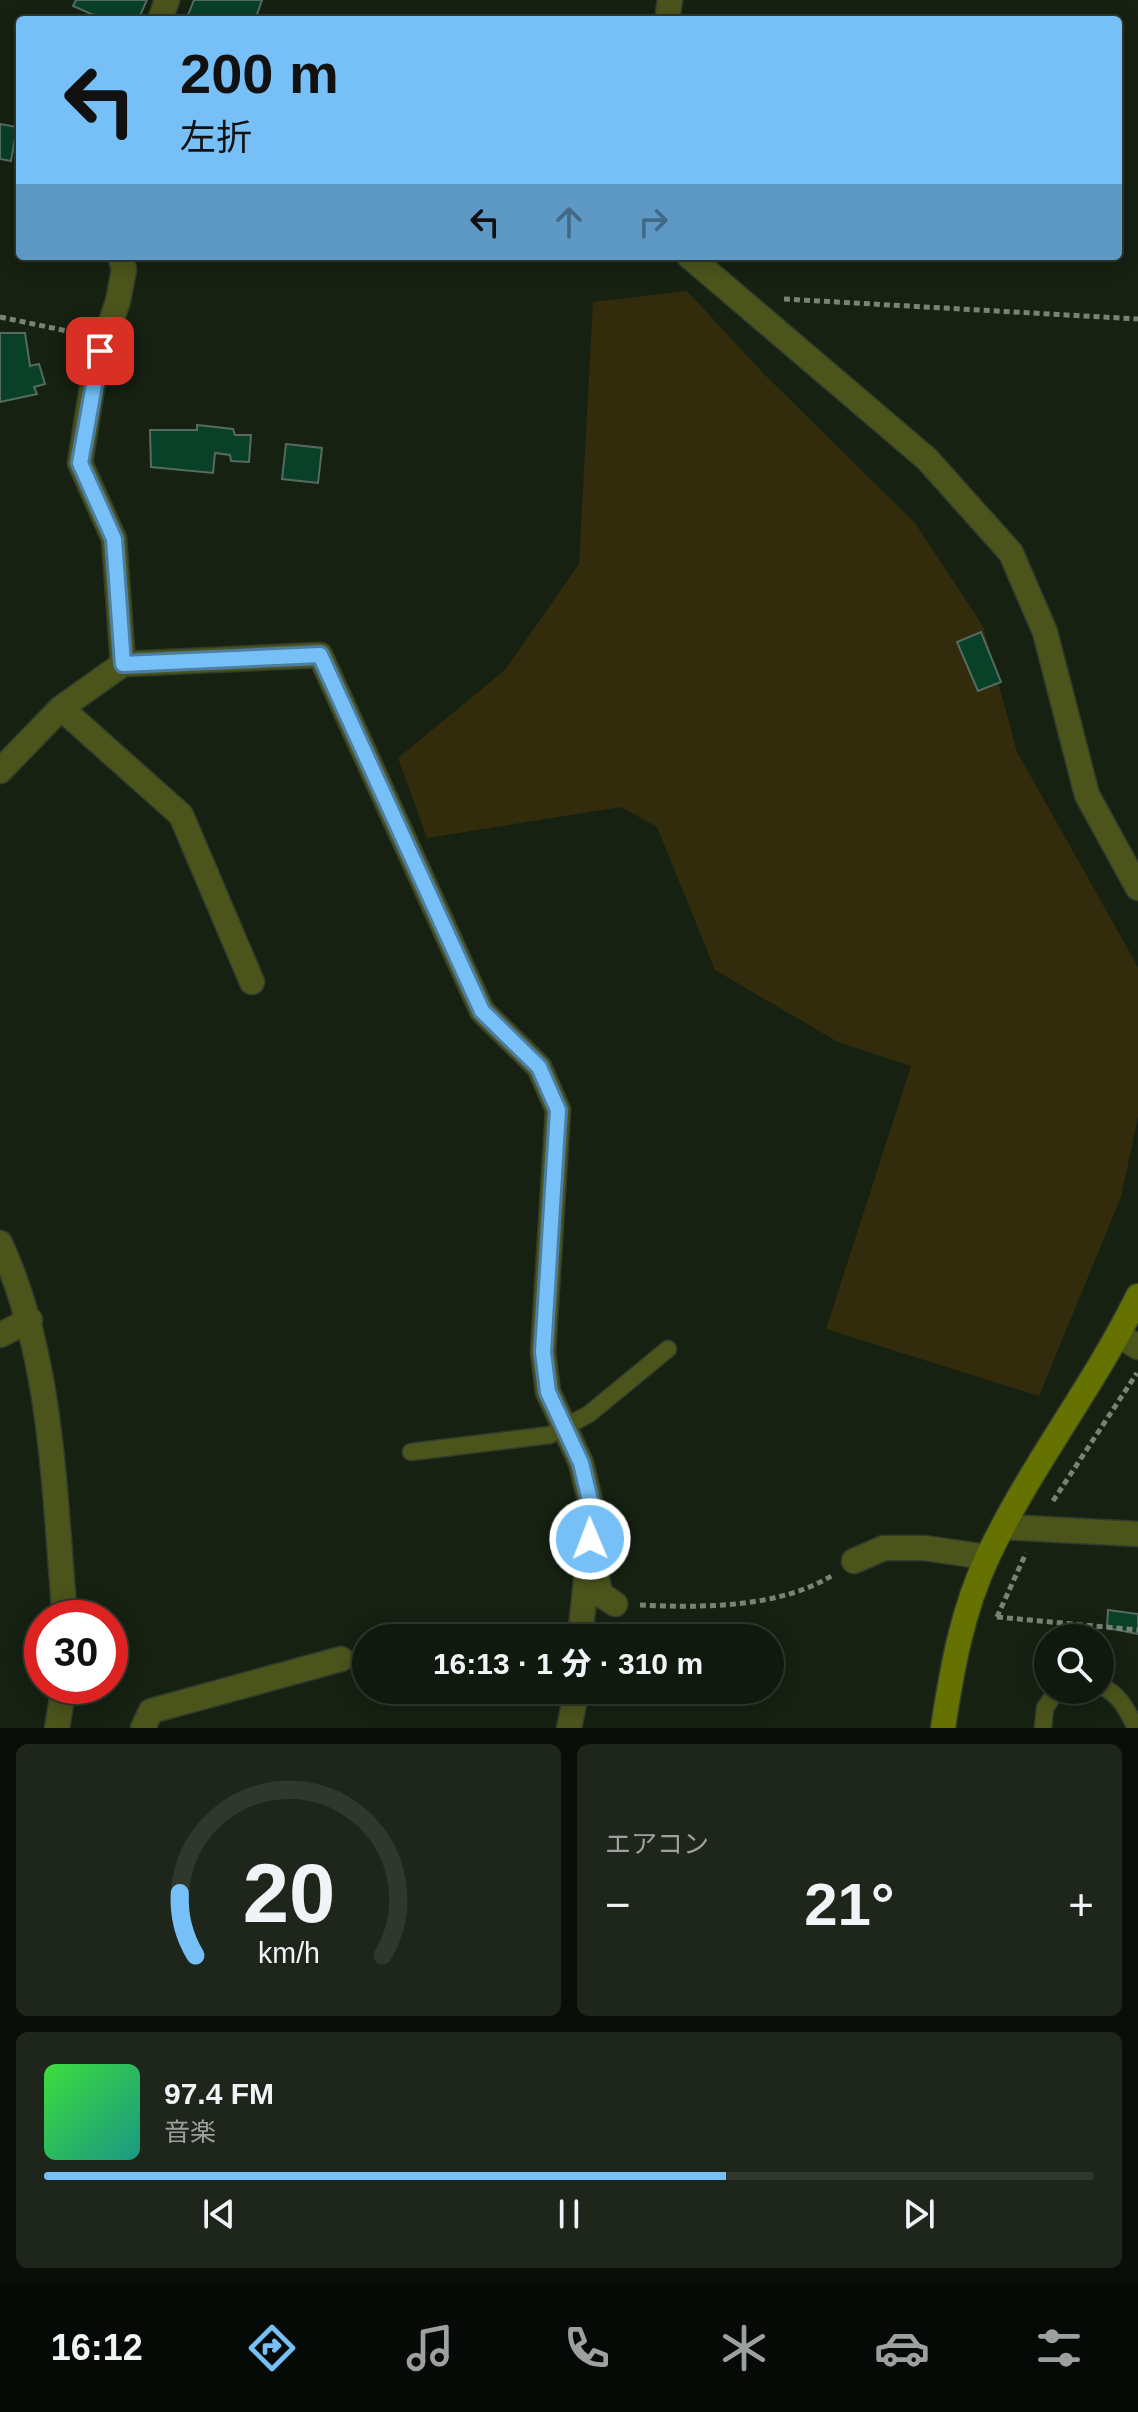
<!DOCTYPE html>
<html lang="ja">
<head>
<meta charset="utf-8">
<style>
	body { margin:0; font-family:Helvetica,"Noto Sans JP",sans-serif; background:#1e261c; color:#f1f3f6; height:100vh; display:flex; flex-direction:column; font-size:30px; white-space:nowrap }
	* { box-sizing:border-box; margin:0 }
	p { font-size:26px; color:#9ca09e }
	.icon { flex:none; width:44px; height:44px; fill:none; stroke:currentColor; stroke-width:2; stroke-linecap:round; stroke-linejoin:round }
	.map { position:relative; height:1728px; overflow:hidden }
	.sheet { display:flex; flex-direction:column; gap:16px; padding:16px; background:#090e08; flex:1 }
	.sheet>* { flex:none }
	.hud { position:absolute; left:16px; top:16px; width:1106px; height:244px; border-radius:8px; box-shadow:0 4px 20px #0003,0 0 0 2px #30382e; background:#76c0f7; color:#111; overflow:hidden }
	.fabs { position:absolute; left:1034px; top:1624px; display:grid; gap:16px }
	.fabs a { display:grid; place-items:center; width:80px; height:80px; border-radius:50%; background:#10190e; box-shadow:0 4px 20px #0003,0 0 0 2px #30382e; font-size:40px }
	.speed { position:absolute; left:24px; top:1600px; display:flex; gap:16px; font-size:40px; font-weight:700; text-align:center }
	.speed>* { display:grid; place-content:center; width:104px; height:104px; border-radius:50%; background:#10190e; box-shadow:0 4px 20px #0003,0 0 0 2px #30382e; line-height:1 }
	.speed .limit { border:12px solid #d22; background:#fff; color:#111 }
	.pin { position:absolute; display:grid; place-items:center; width:68px; height:68px; color:#fff; margin:-34px; border-radius:16px; box-shadow:0 4px 12px #0006 }
	.me { position:absolute; width:88px; margin:-44px; rotate:359deg; stroke-linejoin:round; filter:drop-shadow(0 0 6px #0008) }
	.turn { display:flex; align-items:center; gap:28px; height:168px; padding:0 32px; font-size:36px }
	.turn .icon { width:104px; height:104px; stroke-width:2.5 }
	.turn b { display:block; font-size:56px; line-height:68px }
	.lanes { display:flex; align-items:center; height:76px; padding:0 32px; background:#0003; justify-content:center; gap:40px; direction:ltr }
	.lanes .off { opacity:.35 }
	.big { font-size:60px; font-weight:800; line-height:1.1 }
	.sheet .widget { flex:1; display:flex; flex-direction:column; justify-content:center; gap:12px; min-width:0; padding:0 28px; border-radius:12px; background:#1e261c }
	.sheet .dial { align-items:center; gap:0 }
	.dial svg { height:208px; overflow:visible; fill:none; stroke:#30382e; stroke-width:7; stroke-linecap:round; text-anchor:middle }
	.dial text { fill:#f1f3f6; stroke:none }
	.song { display:flex; align-items:center; gap:24px }
	.cover { width:96px; height:96px; border-radius:12px; background:linear-gradient(135deg,hsl(120 70% 55%),hsl(170 70% 35%)) }
	.played { height:8px; border-radius:4px; background:linear-gradient(90deg,#76c0f7 65%,#30382e 65%) }
	.keys { display:flex; justify-content:space-around; direction:ltr }
	.heat { display:flex; justify-content:space-between; align-items:center; font-size:44px; direction:ltr }
	.sheet .tiles { flex:1; display:grid; gap:16px; grid-template-columns:1fr 1fr }
	.widget:last-child { grid-column:span 2 }
	.trip { position:absolute; left:352px; top:1624px; width:432px; height:80px; border-radius:40px; background:#10190e; box-shadow:0 4px 20px #0003,0 0 0 2px #30382e; font-weight:800; line-height:80px; text-align:center }
	.tab-bar { display:flex; height:128px; justify-content:space-around; align-items:center; background:#060a06; color:#9ca09e }
	.tab-bar .icon { width:56px; height:56px }
	.tab-bar .selected { color:#76c0f7 }
	.tab-bar b { font-size:36px; color:#f1f3f6 }
	.map>svg:first-child { display:block }
	.green { fill:#332c0c }
	.building { fill:#094028; stroke:#566b5f; stroke-width:2 }
	.lines { fill:none; stroke-linecap:round; stroke-linejoin:round }
	.lane-casing { stroke:#313c2d; stroke-width:19 }
	.street-casing { stroke:#313c2d; stroke-width:27 }
	.secondary-casing { stroke:#313c2d; stroke-width:27 }
	.path { stroke:#798276; stroke-width:5; stroke-dasharray:6 4; stroke-linecap:butt }
	.lane { stroke:#4b541b; stroke-width:16 }
	.street { stroke:#4b541b; stroke-width:24 }
	.secondary { stroke:#657202; stroke-width:24 }
	.route-casing { stroke:#4d7da1; stroke-width:20 }
	.route { stroke:#76c0f7; stroke-width:14 }
</style>
</head>
<body>
<div class="map">
<svg width="1138" height="1728" viewBox="0 0 1138 1728">
	<rect width="100%" height="100%" fill="#162112"/>
	<path class="green" d="M 687,291 L 764,374 L 915,523 L 983,626 L 1017,752 L 1138,967 L 1138,1117 L 1121,1197 L 1039,1396 L 826,1329 L 911,1066 L 838,1042 L 715,970 L 657,827 L 621,807 L 427,838 L 398,758 L 505,670 L 579,564 L 593,302 Z"/>
	<path class="building" d="M 76,0 L 147,0 L 138,20 L 105,20 L 73,6 Z
		M 194,0 L 262,0 L 255,20 L 186,20 Z
		M 0,124 L 17,127 L 11,161 L 0,159 Z
		M 0,333 L 25,333 L 30,366 L 39,364 L 45,384 L 34,387 L 37,394 L 0,402 Z
		M 197,425 L 233,429 L 235,435 L 251,435 L 249,462 L 231,461 L 230,455 L 215,453 L 213,473 L 151,467 L 150,430 L 197,430 Z
		M 286,444 L 322,448 L 318,483 L 282,479 Z
		M 981,632 L 1001,682 L 978,691 L 957,642 Z
		M 1108,1610 L 1138,1614 L 1138,1634 L 1107,1628 Z"/>
	<g class="lines">
		<g class="lane-casing">
			<path id="lane" d="M 411,1452 L 550,1435 L 589,1414 L 668,1349
				M 1100,1686 C 1119,1693 1127,1710 1136,1728
				M 1043,1728 L 1045,1708 L 1057,1690"/>
		</g>
		<g class="street-casing">
			<path id="street" d="M 160,20 L 167,0
				M 667,20 L 670,0
				M 120,256 L 124,269 L 118,301 L 95,369 L 80,463 L 114,539 L 123,664
				M 689,256 L 927,459 L 1011,553 L 1045,632 L 1087,795 L 1138,888
				M 61,708 L 181,815 L 252,982
				M 0,771 L 61,708 L 123,664 L 320,655 L 482,1011 L 539,1067 L 558,1110 L 543,1352 L 548,1392 L 581,1463 L 593,1513 L 580,1638
				M 0,1243 C 53,1358 54,1493 65,1618
				M 0,1335 L 30,1320
				M 1119,1335 L 1138,1347
				M 1004,1527 L 1138,1534
				M 854,1561 L 884,1548 L 924,1548 L 987,1557
				M 589,1567 L 597,1578 L 600,1594 L 615,1604
				M 57,1728 L 64,1686
				M 143,1728 L 151,1711 L 341,1659
				M 569,1728 L 577,1690"/>
		</g>
		<g class="secondary-casing">
			<path id="secondary" d="M 943,1728 C 952,1669 962,1611 988,1556 C 1031,1465 1094,1386 1138,1296"/>
		</g>
		<path class="path" d="M 784,299 L 1138,319
			M 0,317 L 72,332 L 80,337
			M 1053,1501 L 1137,1373
			M 640,1605 C 701,1608 780,1608 833,1575
			M 997,1617 L 1026,1553
			M 997,1617 L 1138,1630"/>
		<use href="#lane" class="lane"/>
		<use href="#street" class="street"/>
		<use href="#secondary" class="secondary"/>
	</g>
	<g class="lines">
		<g class="route-casing">
			<path id="route" d="M 100,351 L 80,463 L 114,539 L 123,664 L 320,655 L 482,1011 L 539,1067 L 558,1110 L 543,1352 L 548,1392 L 581,1463 L 593,1513 L 590,1539"/>
		</g>
		<use href="#route" class="route"/>
	</g>
</svg>
<div class="fabs">
<a><svg class="icon" aria-label="search" viewBox="0 0 24 24"><circle cx="10" cy="10" r="6"/><path d="M15 15l6 6"/></svg></a>
</div>
<div class="speed"><div class="limit">30</div></div>
<div class="pin" style="left:100px;top:351px;background:#d93025"><svg class="icon" aria-label="arrive" viewBox="0 0 24 24"><path d="M6 21V4h12l-3 4 3 4H6"/></svg></div>
<svg class="me" style="left:590px;top:1539px" viewBox="-20 -20 40 40"><circle r="17" fill="#76c0f7" stroke="#fff" stroke-width="3"/><path d="M0-11L8 9 0 5-8 9z" fill="#fff"/></svg>
<div class="trip">16:13 · 1 分 · 310 m</div>
<div class="hud">
<div class="turn"><svg class="icon" aria-label="left" viewBox="0 0 24 24"><path d="M17 20v-9H6M10 6l-5 5 5 5"/></svg><div><b>200 m</b>左折</div></div>
<div class="lanes"><svg class="icon" aria-label="left" viewBox="0 0 24 24"><path d="M17 20v-9H6M10 6l-5 5 5 5"/></svg><svg class="icon off" aria-label="ahead" viewBox="0 0 24 24"><path d="M12 20V5M6 11l6-6 6 6"/></svg><svg class="icon off" aria-label="right" viewBox="0 0 24 24"><path d="M7 20v-9h11M14 6l5 5-5 5"/></svg></div>
</div>
</div>
<section class="sheet">
<div class="tiles">
<div class="widget dial"><svg viewBox="0 0 100 80">
<path d="M14 69A42 42 0 1 1 86 69"/>
<path d="M14 69A42 42 0 0 1 8 45" stroke="#76c0f7"/>
<text x="50" y="56" font-size="32" font-weight="700">20</text>
<text x="50" y="72" font-size="11">km/h</text>
</svg></div>
<div class="widget"><p>エアコン</p>
<div class="heat"><a>−</a><b class="big">21°</b><a>+</a></div>
</div>
<div class="widget">
<div class="song"><i class="cover"></i><div><b>97.4 FM</b><p>音楽</p></div></div>
<div class="played"></div>
<div class="keys"><svg class="icon" aria-label="previous" viewBox="0 0 24 24"><path d="M18 5L8 12l10 7zM5 5v14"/></svg><svg class="icon" aria-label="pause" viewBox="0 0 24 24"><path d="M8 5v14M16 5v14"/></svg><svg class="icon" aria-label="next" viewBox="0 0 24 24"><path d="M6 5l10 7-10 7zM19 5v14"/></svg></div>
</div>
</div>
</section>
<nav class="tab-bar">
<b>16:12</b>
<svg class="icon selected" aria-label="directions" viewBox="0 0 24 24"><path d="M12 3l9 9-9 9-9-9zM9 14v-3h6M13 9l2 2-2 2"/></svg>
<svg class="icon" aria-label="music" viewBox="0 0 24 24"><path d="M9 18V5l10-2v13"/><circle cx="6" cy="18" r="3"/><circle cx="16" cy="16" r="3"/></svg>
<svg class="icon" aria-label="phone" viewBox="0 0 24 24"><path d="M5 4h4l2 5-3 2q2 4 5 5l2-3 5 2v4C11 20 4 13 5 4z"/></svg>
<svg class="icon" aria-label="climate" viewBox="0 0 24 24"><path d="M12 3v18M4 7l16 10M4 17L20 7"/></svg>
<svg class="icon" aria-label="car" viewBox="0 0 24 24"><path d="M5 17H2v-5l4-1 3-4h7l3 4 3 1v5h-3M9 17h6M6 11h13"/><circle cx="7" cy="17" r="2"/><circle cx="17" cy="17" r="2"/></svg>
<svg class="icon" aria-label="filters" viewBox="0 0 24 24"><path d="M4 7h16M4 17h16"/><circle cx="9" cy="7" r="2"/><circle cx="15" cy="17" r="2"/></svg>
</nav>
</body>
</html>
